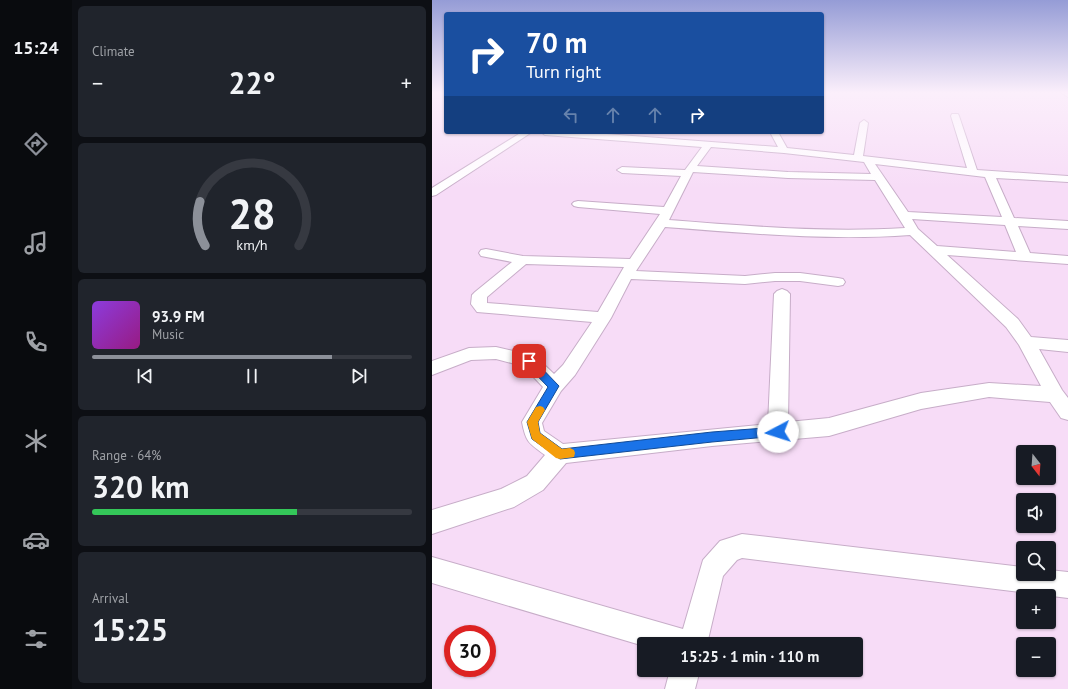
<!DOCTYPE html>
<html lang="en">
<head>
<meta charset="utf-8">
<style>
	body { margin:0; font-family:"PT Sans",sans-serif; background:#20242c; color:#f1f3f6; height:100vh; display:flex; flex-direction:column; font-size:15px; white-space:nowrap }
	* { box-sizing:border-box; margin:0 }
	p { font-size:13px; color:#9ea1a6 }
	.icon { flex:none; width:22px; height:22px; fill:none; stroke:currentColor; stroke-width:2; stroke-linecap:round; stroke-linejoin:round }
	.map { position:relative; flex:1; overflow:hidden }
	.sheet { display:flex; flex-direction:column; gap:6px; padding:6px; background:#0d0f14; width:360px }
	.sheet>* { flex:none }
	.banner { position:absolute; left:12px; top:12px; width:380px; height:122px; border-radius:4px; box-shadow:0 1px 3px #0004; background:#1a4fa0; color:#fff; overflow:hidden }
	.needle { width:26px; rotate:163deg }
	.tools { position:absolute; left:584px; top:445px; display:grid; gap:8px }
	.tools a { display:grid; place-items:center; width:40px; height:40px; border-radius:4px; background:#171b24; box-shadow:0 1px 3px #0004; font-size:20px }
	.speed { position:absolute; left:12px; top:625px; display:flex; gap:8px; font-size:20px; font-weight:700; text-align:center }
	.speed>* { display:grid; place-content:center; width:52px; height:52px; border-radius:50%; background:#171b24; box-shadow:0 1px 3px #0004; line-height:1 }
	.speed .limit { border:6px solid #d22; background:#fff; color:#111 }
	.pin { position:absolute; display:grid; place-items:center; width:34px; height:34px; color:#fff; margin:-17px; border-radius:8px; box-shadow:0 2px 6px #0006 }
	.me { position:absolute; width:44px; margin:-22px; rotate:265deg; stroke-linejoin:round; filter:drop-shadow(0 0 3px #0008) }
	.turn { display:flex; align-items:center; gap:14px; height:84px; padding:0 16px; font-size:18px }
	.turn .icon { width:52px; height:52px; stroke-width:2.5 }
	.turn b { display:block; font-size:28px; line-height:34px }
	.lanes { display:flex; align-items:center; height:38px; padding:0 16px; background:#0003; justify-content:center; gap:20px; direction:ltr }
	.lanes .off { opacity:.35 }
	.big { font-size:30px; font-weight:700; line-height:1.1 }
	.sheet .tile { flex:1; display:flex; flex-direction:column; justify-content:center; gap:6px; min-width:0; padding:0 14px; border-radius:6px; background:#20242c }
	.sheet .dial { align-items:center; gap:0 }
	.dial svg { height:104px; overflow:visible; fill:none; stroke:#363941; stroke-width:7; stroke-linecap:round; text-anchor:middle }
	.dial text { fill:#f1f3f6; stroke:none }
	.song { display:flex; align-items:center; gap:12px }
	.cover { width:48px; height:48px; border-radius:6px; background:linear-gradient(135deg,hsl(270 70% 55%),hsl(310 70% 35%)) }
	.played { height:4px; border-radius:2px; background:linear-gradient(90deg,#8c9099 75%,#363941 75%) }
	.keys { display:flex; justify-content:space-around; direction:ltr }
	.heat { display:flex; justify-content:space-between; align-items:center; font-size:22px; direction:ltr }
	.charge { height:6px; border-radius:3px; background:linear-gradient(90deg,#34c759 64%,#363941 0) }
	.trip { position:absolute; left:205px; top:637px; width:226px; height:40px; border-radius:4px; background:#171b24; box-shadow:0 1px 3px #0004; font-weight:700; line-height:40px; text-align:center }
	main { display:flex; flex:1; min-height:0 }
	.tab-bar { display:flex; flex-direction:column; width:72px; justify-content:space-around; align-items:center; background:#090b0e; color:#9ea1a6 }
	.tab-bar .icon { width:28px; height:28px }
	.tab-bar .current { color:#8c9099 }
	.tab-bar b { font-size:18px; color:#f1f3f6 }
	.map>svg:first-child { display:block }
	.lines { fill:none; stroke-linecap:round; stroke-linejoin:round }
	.service-casing { stroke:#c7adc8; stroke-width:2 }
	.minor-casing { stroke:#c7adc8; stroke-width:2 }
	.service { fill:#fff; fill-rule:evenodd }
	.minor { fill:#fff; fill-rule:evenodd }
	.route { fill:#1a73e8; stroke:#114b97 }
	.slow { fill:#f59e0b }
</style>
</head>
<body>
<main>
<nav class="tab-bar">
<b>15:24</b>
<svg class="icon current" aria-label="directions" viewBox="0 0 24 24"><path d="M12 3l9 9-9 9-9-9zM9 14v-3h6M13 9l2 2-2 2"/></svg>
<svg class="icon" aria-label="music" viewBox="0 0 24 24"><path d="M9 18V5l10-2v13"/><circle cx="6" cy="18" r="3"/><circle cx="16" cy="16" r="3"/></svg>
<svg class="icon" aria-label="phone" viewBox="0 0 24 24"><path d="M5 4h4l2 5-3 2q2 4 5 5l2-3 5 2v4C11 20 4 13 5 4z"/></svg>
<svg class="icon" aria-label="climate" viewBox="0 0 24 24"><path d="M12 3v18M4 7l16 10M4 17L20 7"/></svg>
<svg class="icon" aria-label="car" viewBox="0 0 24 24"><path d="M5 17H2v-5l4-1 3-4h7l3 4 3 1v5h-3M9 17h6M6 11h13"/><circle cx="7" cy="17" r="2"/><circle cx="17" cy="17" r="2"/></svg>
<svg class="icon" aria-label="filters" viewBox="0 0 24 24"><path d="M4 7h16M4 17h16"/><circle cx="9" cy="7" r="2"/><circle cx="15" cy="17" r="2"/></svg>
</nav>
<section class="sheet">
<div class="tile"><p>Climate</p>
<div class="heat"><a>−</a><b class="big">22°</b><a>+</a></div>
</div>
<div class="tile dial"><svg viewBox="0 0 100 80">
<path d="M14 69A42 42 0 1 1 86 69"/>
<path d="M14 69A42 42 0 0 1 10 35" stroke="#8c9099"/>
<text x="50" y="56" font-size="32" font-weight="700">28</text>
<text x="50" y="72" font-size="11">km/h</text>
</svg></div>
<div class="tile">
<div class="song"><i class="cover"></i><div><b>93.9 FM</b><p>Music</p></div></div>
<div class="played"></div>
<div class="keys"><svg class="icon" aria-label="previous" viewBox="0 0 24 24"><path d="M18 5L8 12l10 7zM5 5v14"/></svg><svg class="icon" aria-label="pause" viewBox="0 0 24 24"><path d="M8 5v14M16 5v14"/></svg><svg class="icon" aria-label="next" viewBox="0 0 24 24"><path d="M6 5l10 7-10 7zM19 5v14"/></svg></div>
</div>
<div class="tile"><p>Range · 64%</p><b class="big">320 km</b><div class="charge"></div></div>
<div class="tile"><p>Arrival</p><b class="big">15:25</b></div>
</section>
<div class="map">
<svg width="636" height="689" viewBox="0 0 636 689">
	<rect width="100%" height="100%" fill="#f7dcf7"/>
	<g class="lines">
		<g class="service-casing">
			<path id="service" d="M 630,93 L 636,94 L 636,97 Z"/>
		</g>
		<g class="minor-casing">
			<path id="minor" d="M 520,114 L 526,114 L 527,116 L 545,170 L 636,176 L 636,182 L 564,178 L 582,218 L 636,221 L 636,229 L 586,226 L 598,253 L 636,256 L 636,264 L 515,255 L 586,319 L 599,337 L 636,340 L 636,352 L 607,349 L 630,390 L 636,398 L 636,420 L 629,418 L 618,402 L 557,397 L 489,409 L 397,436 L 280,446 L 134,463 L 111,490 L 82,507 L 0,534 L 0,510 L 69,489 L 95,476 L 113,455 C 97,443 94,443 90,422 L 111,387 L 91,366 L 64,359 L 39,360 L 0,375 L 0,361 L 37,348 L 64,347 L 103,356 L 122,374 L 131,365 L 160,322 L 45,312 L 39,304 L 40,295 L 43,292 L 80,262 L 49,256 L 47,253 L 49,250 L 54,249 L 91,256 L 198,259 L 228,214 L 146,207 L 142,206 L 140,204 L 142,202 L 146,201 L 232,207 L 249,176 L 190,173 L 185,170 L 190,167 L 253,170 L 270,147 L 113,135 L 109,132 L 148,132 L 346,147 L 338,132 L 346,132 L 355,148 L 422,155 L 428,123 L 432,120 L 436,123 L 431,156 L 535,168 L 519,116 ZM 279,147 L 352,153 L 432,162 L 439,174 L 356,172 L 265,166 ZM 443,164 L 553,177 L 570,217 L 476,212 ZM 261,172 L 356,178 L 443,180 L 473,228 C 394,233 316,226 237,220 ZM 480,219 L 573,225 L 584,252 L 505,246 L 486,229 ZM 233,227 C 315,233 396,241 478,235 L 574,327 L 587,345 L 609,386 L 557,383 L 489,393 L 397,418 L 356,422 L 358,294 L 355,291 L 350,289 L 345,291 L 342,294 L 336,424 L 131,444 L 112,431 L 110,423 L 129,391 L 143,375 L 179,318 L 199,279 L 313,284 L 343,281 L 368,281 L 406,286 L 411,285 L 413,282 L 411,279 L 406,278 L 368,273 L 343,273 L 313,276 L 204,271 ZM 94,264 L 192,267 L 166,312 L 55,303 L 55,297 Z
				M 90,132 L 100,132 L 4,195 L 0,196 L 0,188 Z
				M 310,534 L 591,567 L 591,574 L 617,574 L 617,570 L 636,572 L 636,598 L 310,558 L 305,560 L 291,576 L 275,644 L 212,644 L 212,646 L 0,583 L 0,557 L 251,629 L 271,560 L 288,541 Z
				M 238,670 L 268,670 L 263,689 L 233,689 Z"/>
		</g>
		<use href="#service" class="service"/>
		<use href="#minor" class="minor"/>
	</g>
	<linearGradient id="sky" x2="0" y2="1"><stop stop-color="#959cd6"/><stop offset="0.49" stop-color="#fbeffb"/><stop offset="1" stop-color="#fbeffb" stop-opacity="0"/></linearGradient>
	<rect width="636" height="189" fill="url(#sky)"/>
	<path class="route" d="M 97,357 L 100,358 L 127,386 L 106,422 L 108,433 L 130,449 L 280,432 L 346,427 L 350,428 L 352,432 L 350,435 L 346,436 L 280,442 L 128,459 L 100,439 L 95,422 L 116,387 L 93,363 L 92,361 L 93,358 Z"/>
	<path class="slow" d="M 108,406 L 111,407 L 113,410 L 106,422 L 108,433 L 130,449 L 138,448 L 142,450 L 143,453 L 142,457 L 128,459 L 124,458 L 100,439 L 95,422 L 104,407 Z"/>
</svg>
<div class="tools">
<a><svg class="needle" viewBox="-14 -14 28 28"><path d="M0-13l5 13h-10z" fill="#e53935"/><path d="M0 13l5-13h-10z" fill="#9ea1a6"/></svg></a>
<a><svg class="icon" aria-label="sound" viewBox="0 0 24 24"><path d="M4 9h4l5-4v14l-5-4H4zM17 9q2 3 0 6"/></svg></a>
<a><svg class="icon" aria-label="search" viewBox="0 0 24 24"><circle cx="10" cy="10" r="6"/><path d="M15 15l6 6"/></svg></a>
<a>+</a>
<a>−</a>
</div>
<div class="speed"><div class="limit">30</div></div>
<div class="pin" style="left:97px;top:361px;background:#d93025"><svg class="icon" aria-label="arrive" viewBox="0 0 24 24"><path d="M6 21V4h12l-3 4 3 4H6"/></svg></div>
<svg class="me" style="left:346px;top:432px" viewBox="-20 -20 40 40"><circle r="19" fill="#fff"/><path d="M0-13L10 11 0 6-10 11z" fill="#1a73e8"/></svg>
<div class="trip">15:25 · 1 min · 110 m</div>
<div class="banner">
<div class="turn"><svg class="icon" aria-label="right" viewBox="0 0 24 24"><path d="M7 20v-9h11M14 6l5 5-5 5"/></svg><div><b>70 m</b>Turn right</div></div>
<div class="lanes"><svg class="icon off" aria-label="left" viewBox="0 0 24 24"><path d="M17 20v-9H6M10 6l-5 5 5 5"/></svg><svg class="icon off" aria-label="ahead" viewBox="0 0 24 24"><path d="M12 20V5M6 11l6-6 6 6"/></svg><svg class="icon off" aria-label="ahead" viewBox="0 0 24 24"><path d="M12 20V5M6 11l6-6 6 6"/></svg><svg class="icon" aria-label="right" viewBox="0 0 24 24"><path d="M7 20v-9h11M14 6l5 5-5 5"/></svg></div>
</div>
</div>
</main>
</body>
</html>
